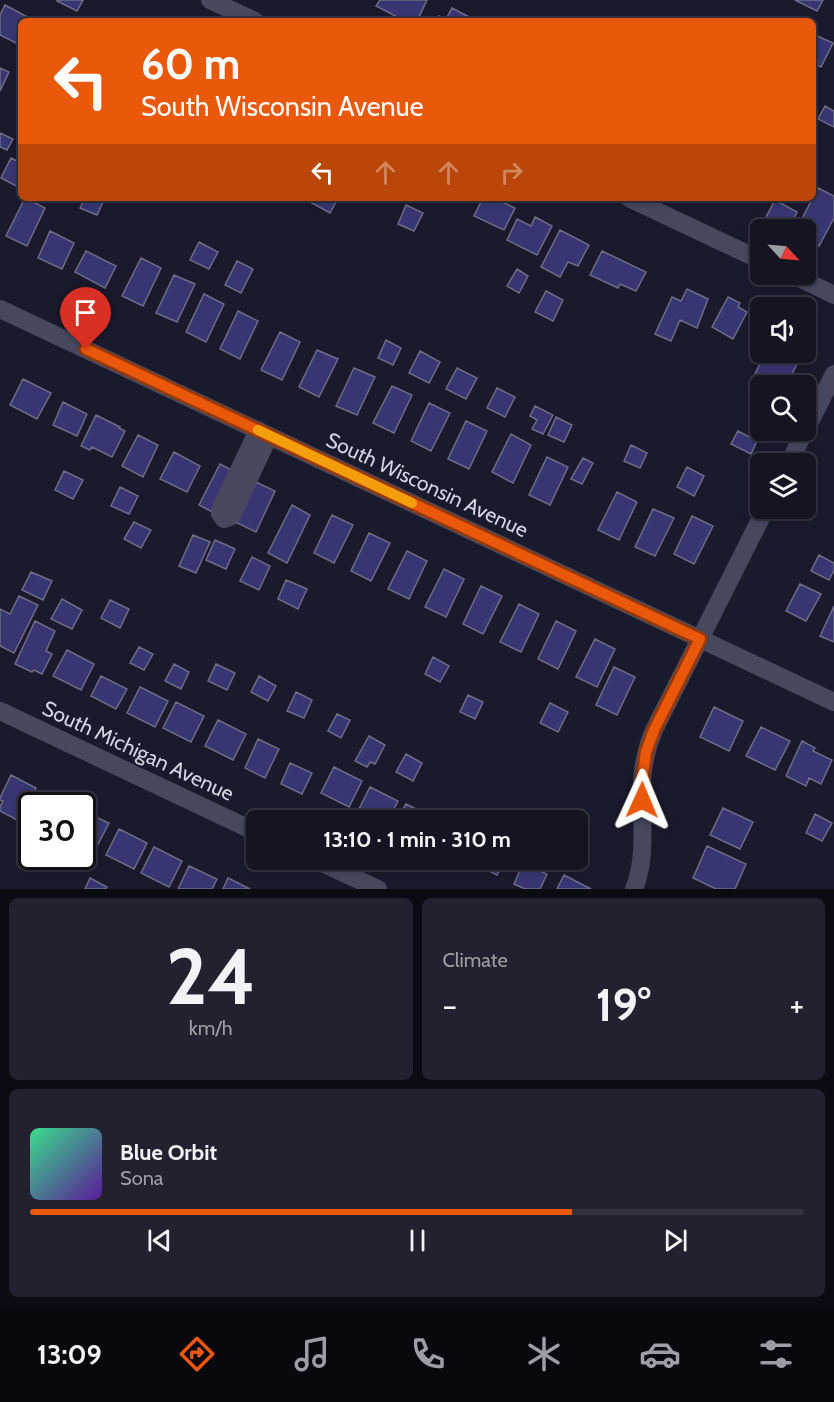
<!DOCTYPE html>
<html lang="en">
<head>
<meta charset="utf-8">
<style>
	body { margin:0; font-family:Cabin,sans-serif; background:#21212f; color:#f1f3f6; height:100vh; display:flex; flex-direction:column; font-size:22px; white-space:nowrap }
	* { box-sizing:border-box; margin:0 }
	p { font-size:20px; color:#9d9ea5 }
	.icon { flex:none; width:33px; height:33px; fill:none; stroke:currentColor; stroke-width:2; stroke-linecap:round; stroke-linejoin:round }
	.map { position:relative; height:889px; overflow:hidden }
	.sheet { display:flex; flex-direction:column; gap:9px; padding:9px; background:#0b0b13; flex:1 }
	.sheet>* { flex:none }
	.top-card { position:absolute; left:18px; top:18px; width:798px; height:183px; border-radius:9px; box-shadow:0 3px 9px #0003,0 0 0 2px #333340; background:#ea580c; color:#fff; overflow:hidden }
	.needle { width:39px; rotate:116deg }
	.buttons { position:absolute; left:750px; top:219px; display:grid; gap:12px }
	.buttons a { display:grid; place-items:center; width:66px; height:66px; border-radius:9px; background:#141422; box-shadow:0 3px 9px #0003,0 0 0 2px #333340; font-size:30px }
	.speed { position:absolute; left:18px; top:792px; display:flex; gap:12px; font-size:30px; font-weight:700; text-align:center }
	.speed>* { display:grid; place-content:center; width:78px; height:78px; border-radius:50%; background:#141422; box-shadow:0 3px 9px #0003,0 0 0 2px #333340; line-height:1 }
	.speed .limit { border:3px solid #111; border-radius:9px; background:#fff; color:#111 }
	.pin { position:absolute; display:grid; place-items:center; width:51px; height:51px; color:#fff; margin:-62px -26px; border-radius:50% 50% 50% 0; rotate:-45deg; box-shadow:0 0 6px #0007 }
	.pin .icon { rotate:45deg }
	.me { position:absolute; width:66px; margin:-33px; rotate:1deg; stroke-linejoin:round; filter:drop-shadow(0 0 4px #0008) }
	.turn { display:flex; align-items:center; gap:21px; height:126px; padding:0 24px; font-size:27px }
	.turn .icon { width:78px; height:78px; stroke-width:2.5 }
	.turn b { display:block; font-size:42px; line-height:51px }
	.lanes { display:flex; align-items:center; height:57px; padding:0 24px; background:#0003; justify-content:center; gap:30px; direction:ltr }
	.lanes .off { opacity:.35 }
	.big { font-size:45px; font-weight:700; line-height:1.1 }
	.sheet .tile { flex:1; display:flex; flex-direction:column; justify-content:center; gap:9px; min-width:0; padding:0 21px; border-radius:9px; background:#21212f }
	.sheet .dial { align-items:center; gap:0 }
	.dial b { font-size:78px; line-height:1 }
	.song { display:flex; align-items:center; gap:18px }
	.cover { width:72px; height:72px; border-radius:9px; background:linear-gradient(135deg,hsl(150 70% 55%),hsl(270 70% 35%)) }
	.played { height:6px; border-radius:3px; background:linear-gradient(90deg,#ea580c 70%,#333340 70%) }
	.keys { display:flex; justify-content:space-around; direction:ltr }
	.heat { display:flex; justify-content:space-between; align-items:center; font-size:33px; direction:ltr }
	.sheet .tiles { flex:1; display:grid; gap:9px; grid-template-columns:1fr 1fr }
	.tile:last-child { grid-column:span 2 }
	.trip { position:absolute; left:246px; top:810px; width:342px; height:60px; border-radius:9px; background:#141422; box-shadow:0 3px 9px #0003,0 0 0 2px #333340; font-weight:700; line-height:60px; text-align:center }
	.tab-bar { display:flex; height:96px; justify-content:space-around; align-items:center; background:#08080e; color:#9d9ea5 }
	.tab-bar .icon { width:42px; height:42px }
	.tab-bar .on { color:#ea580c }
	.tab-bar b { font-size:27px; color:#f1f3f6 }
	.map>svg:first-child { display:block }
	.building { fill:#373672; stroke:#6b6d85; stroke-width:1.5 }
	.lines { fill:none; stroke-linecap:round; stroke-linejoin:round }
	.minor { stroke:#46485e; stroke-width:18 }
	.route-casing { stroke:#983908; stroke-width:15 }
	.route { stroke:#ea580c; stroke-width:10 }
	.slow { stroke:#f59e0b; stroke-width:10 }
	.labels { text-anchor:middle; stroke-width:4.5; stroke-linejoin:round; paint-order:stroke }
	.street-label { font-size:21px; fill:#d3d4e1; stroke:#1a1a2d }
</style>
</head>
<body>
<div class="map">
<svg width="834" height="889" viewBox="0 0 834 889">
	<rect width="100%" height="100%" fill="#1a1a2d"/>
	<path class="building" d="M 57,0 L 83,0 L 77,11 L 57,1 Z
		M 380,0 L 427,0 L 417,21 L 405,21 L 376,6 Z
		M 795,0 L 823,0 L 817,11 Z
		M 5,5 L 33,20 L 32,21 L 21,21 L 21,43 L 20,45 L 0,35 L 0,15 Z
		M 452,8 L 475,20 L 475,21 L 436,21 L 439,16 L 446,19 Z
		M 813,34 L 833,43 L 821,67 L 813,63 Z
		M 0,68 L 9,72 L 0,91 Z
		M 825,106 L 834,111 L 834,127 L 818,119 Z
		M 0,133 L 13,139 L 7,150 L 0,147 Z
		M 11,158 L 21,163 L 21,182 L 18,187 L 1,178 Z
		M 818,188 L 834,196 L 834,218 L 819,246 L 806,239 L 806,230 L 796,230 Z
		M 25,198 L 45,208 L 27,246 L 6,236 Z
		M 85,198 L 105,198 L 97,215 L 80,208 Z
		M 313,198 L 338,198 L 330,213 L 310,202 Z
		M 483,198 L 494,198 L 515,208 L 504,230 L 474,216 Z
		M 775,200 L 797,212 L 788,230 L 785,230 L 765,219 Z
		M 406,205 L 423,213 L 414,231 L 398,224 Z
		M 535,217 L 552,226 L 537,255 L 507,240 L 517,219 L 531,226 Z
		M 560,230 L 589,245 L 578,266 L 568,262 L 560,277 L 541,267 Z
		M 50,231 L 74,243 L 62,269 L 38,258 Z
		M 199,242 L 218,252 L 209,269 L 190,260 Z
		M 86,251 L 116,266 L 105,288 L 75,272 Z
		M 602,251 L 646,272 L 636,291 L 620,284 L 618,288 L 590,275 Z
		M 141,258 L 161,268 L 143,306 L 122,296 Z
		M 237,261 L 253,269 L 241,293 L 225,285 Z
		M 517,269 L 528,276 L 519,293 L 507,286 Z
		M 174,275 L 195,284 L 177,322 L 156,313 Z
		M 687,289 L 708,299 L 697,328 L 680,320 L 671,341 L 655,334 L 672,297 L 681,301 Z
		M 546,291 L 563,300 L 553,321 L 535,312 Z
		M 204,294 L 224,304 L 206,342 L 186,332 Z
		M 728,297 L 740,303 L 738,307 L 747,312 L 733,339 L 712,327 Z
		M 238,311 L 258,321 L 240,359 L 220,349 Z
		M 280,332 L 300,342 L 282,380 L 261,370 Z
		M 386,340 L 401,348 L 393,365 L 378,358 Z
		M 317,350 L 338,359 L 319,397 L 299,387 Z
		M 420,351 L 440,362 L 429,383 L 409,373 Z
		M 766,352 L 803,352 L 786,386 L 778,386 L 755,374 Z
		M 354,368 L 375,377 L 357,415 L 336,406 Z
		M 457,368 L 477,378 L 466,399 L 446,389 Z
		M 23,379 L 51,393 L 37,419 L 10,405 Z
		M 392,386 L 412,395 L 394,433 L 373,423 Z
		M 497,388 L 515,397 L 505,417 L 487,408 Z
		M 63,402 L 87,414 L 77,436 L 53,425 Z
		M 429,403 L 450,413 L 431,451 L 411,441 Z
		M 535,406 L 553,415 L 543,434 L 532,429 L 537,420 L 530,416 Z
		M 96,415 L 120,427 L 119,428 L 125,431 L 112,457 L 92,447 L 90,450 L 81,446 Z
		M 556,417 L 572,425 L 564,442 L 548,435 Z
		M 466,421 L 487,431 L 469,469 L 448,459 Z
		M 738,431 L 757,441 L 751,454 L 731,444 Z
		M 511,434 L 531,445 L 513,483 L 492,472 Z
		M 138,435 L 158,445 L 143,477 L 122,466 Z
		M 631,445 L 647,453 L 640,468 L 624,461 Z
		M 174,452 L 200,466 L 187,492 L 160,479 Z
		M 547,457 L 568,467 L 550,505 L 529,495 Z
		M 583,458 L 593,463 L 582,484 L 571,479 Z
		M 220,464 L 239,474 L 218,515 L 199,505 Z
		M 687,467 L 704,476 L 694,496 L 677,487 Z
		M 64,471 L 83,480 L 73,499 L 55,490 Z
		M 256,482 L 275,491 L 256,532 L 237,523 Z
		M 120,487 L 138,496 L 129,514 L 111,506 Z
		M 617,492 L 637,502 L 619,540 L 598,530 Z
		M 292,505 L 310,515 L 287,563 L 268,553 Z
		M 653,509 L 674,518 L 655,556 L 635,547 Z
		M 332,515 L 353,525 L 334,563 L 314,553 Z
		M 692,516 L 713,526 L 694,564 L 674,554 Z
		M 134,522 L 151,530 L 141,548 L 124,539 Z
		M 369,533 L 390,543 L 371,581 L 351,571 Z
		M 193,535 L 210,542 L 196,573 L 179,566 Z
		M 215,540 L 235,549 L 226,569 L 206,560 Z
		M 407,551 L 427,561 L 409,599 L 388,589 Z
		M 819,555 L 834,563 L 834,570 L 829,580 L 811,571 Z
		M 252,557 L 270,566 L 259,590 L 240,581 Z
		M 444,569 L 464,579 L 446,617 L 425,607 Z
		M 31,572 L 52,581 L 43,600 L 22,590 Z
		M 286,580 L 307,589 L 298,609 L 278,599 Z
		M 800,584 L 821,594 L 806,621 L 786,611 Z
		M 481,586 L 502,596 L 483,634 L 463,624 Z
		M 19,596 L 38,605 L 14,653 L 0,646 L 0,609 L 10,614 Z
		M 62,599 L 82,610 L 72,629 L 51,619 Z
		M 110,600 L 129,609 L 120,628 L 101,618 Z
		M 519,604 L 539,614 L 521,652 L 500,642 Z
		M 834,606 L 834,642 L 820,636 Z
		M 35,621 L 55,631 L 46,651 L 52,654 L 42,674 L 34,670 L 32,672 L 15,664 Z
		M 556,621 L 576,631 L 558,669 L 538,659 Z
		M 595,639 L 615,649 L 597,687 L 576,677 Z
		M 139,647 L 153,654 L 144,670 L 130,663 Z
		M 67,650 L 94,664 L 81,690 L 53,676 Z
		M 433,657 L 449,666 L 440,682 L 425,674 Z
		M 174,664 L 189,672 L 181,689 L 165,681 Z
		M 216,664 L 235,673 L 227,690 L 208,681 Z
		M 614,667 L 635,677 L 617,715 L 596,705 Z
		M 101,676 L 127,689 L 116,709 L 91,696 Z
		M 259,676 L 276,686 L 268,701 L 251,692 Z
		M 140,687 L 168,701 L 155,727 L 127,713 Z
		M 296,692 L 312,700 L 304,718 L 287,711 Z
		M 468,695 L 483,702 L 475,719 L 460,712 Z
		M 176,702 L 204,716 L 191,742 L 163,728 Z
		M 550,703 L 568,712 L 558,732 L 540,723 Z
		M 714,707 L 743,721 L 729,751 L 700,737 Z
		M 337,714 L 350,720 L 341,738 L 328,731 Z
		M 218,720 L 246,734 L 233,760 L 205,746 Z
		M 761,727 L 790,741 L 775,770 L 746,756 Z
		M 369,736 L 385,745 L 375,764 L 370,762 L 367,767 L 355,761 Z
		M 258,739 L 279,749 L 265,778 L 245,768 Z
		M 802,741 L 815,748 L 813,751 L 832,760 L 821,784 L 809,778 L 806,786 L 786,776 Z
		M 406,754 L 422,763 L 413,781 L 396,772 Z
		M 290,763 L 312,773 L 302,794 L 281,784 Z
		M 334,767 L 362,781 L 349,807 L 321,793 Z
		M 11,775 L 36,788 L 19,821 L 0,811 L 0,807 L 3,801 L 0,800 L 0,798 Z
		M 370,787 L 398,801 L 388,820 L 373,820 L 357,813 Z
		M 45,791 L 72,805 L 72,806 L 38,806 Z
		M 406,804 L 434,818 L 432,820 L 397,820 Z
		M 723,808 L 753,822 L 740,849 L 710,835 Z
		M 87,813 L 109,823 L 95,850 L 82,843 L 82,822 Z
		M 815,814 L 832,823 L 822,841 L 806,833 Z
		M 119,829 L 147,843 L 134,869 L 106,855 Z
		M 21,832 L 32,836 L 32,852 L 23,848 L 27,839 L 20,836 Z
		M 707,846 L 746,864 L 735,889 L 716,889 L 693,878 Z
		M 154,847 L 182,861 L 169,887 L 141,873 Z
		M 472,860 L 505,860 L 497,875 L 471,862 Z
		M 523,863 L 547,874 L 540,889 L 525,889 L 514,884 Z
		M 189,866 L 217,879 L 212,889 L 178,889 Z
		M 564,875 L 591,889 L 557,889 Z
		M 90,878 L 107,887 L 106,889 L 85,889 Z
		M 228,878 L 250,889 L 223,889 Z"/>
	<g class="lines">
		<path class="minor" d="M 210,0 L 255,21
			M 629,198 L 760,260
			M 791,274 L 834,295
			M 0,309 L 834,702
			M 258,430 L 221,508 L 220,514 L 224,519 L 230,517 L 233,513 L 269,436
			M 806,430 L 834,374
			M 789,464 L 805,430
			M 0,711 L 256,832
			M 316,860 L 378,889
			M 634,889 C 648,854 640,817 642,781 C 643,763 647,747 654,730 L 766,508"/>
	</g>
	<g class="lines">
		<g class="route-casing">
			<path id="route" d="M 86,349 L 700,639 L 654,730 L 646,752 L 642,782 L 642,800"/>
		</g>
		<use href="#route" class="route"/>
		<path class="slow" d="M 258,430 L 412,503"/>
	</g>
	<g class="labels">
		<g class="street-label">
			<text transform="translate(427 485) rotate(25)" y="7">South Wisconsin Avenue</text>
			<text transform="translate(138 751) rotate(25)" y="7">South Michigan Avenue</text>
		</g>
	</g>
</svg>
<div class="buttons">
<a><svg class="needle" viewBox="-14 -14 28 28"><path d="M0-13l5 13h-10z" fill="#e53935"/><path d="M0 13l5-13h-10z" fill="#9d9ea5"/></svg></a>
<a><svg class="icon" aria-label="sound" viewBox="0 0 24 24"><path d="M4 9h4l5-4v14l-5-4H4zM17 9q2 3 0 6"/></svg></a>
<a><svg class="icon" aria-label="search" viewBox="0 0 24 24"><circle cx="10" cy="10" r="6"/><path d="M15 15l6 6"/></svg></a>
<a><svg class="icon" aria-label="layers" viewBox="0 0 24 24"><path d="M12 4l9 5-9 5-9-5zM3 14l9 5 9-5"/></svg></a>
</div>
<div class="speed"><div class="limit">30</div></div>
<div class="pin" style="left:86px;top:349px;background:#d93025"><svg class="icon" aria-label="arrive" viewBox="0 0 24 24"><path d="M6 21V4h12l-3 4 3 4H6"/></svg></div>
<svg class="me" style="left:642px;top:800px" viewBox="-20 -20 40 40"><path d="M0-17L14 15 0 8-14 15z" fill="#ea580c" stroke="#fff" stroke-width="4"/></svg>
<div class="trip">13:10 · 1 min · 310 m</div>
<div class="top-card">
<div class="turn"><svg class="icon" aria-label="left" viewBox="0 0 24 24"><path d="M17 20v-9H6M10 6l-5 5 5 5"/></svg><div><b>60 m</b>South Wisconsin Avenue</div></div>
<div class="lanes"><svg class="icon" aria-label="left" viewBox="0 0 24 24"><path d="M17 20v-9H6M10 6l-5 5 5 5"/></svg><svg class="icon off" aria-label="ahead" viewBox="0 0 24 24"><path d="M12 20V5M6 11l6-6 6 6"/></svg><svg class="icon off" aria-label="ahead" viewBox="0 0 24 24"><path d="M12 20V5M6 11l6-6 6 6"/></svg><svg class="icon off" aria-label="right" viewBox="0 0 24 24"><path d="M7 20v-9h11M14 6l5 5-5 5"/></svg></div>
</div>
</div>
<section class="sheet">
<div class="tiles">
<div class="tile dial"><b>24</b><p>km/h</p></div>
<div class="tile"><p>Climate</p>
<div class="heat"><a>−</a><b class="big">19°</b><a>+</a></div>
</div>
<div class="tile">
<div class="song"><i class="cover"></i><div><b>Blue Orbit</b><p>Sona</p></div></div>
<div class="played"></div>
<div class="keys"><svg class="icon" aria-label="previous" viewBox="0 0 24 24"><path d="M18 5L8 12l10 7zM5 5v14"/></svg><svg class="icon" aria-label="pause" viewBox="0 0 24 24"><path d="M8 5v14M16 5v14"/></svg><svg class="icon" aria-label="next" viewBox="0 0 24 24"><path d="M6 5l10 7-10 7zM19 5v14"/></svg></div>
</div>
</div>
</section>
<nav class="tab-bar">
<b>13:09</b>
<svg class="icon on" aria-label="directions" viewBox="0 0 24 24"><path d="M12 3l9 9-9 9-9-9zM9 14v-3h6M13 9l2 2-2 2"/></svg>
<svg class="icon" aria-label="music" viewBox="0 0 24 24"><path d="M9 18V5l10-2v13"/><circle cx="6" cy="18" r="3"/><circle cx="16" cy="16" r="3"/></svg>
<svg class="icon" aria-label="phone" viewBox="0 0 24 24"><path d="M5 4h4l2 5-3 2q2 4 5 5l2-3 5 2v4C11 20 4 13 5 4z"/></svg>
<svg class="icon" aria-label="climate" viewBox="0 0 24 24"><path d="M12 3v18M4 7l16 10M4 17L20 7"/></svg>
<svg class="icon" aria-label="car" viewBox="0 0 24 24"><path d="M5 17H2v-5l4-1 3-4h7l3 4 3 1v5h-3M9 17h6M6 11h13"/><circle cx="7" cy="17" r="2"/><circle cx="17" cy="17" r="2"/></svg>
<svg class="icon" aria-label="filters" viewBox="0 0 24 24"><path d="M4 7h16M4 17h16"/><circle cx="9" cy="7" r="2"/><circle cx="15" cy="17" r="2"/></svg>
</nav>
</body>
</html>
